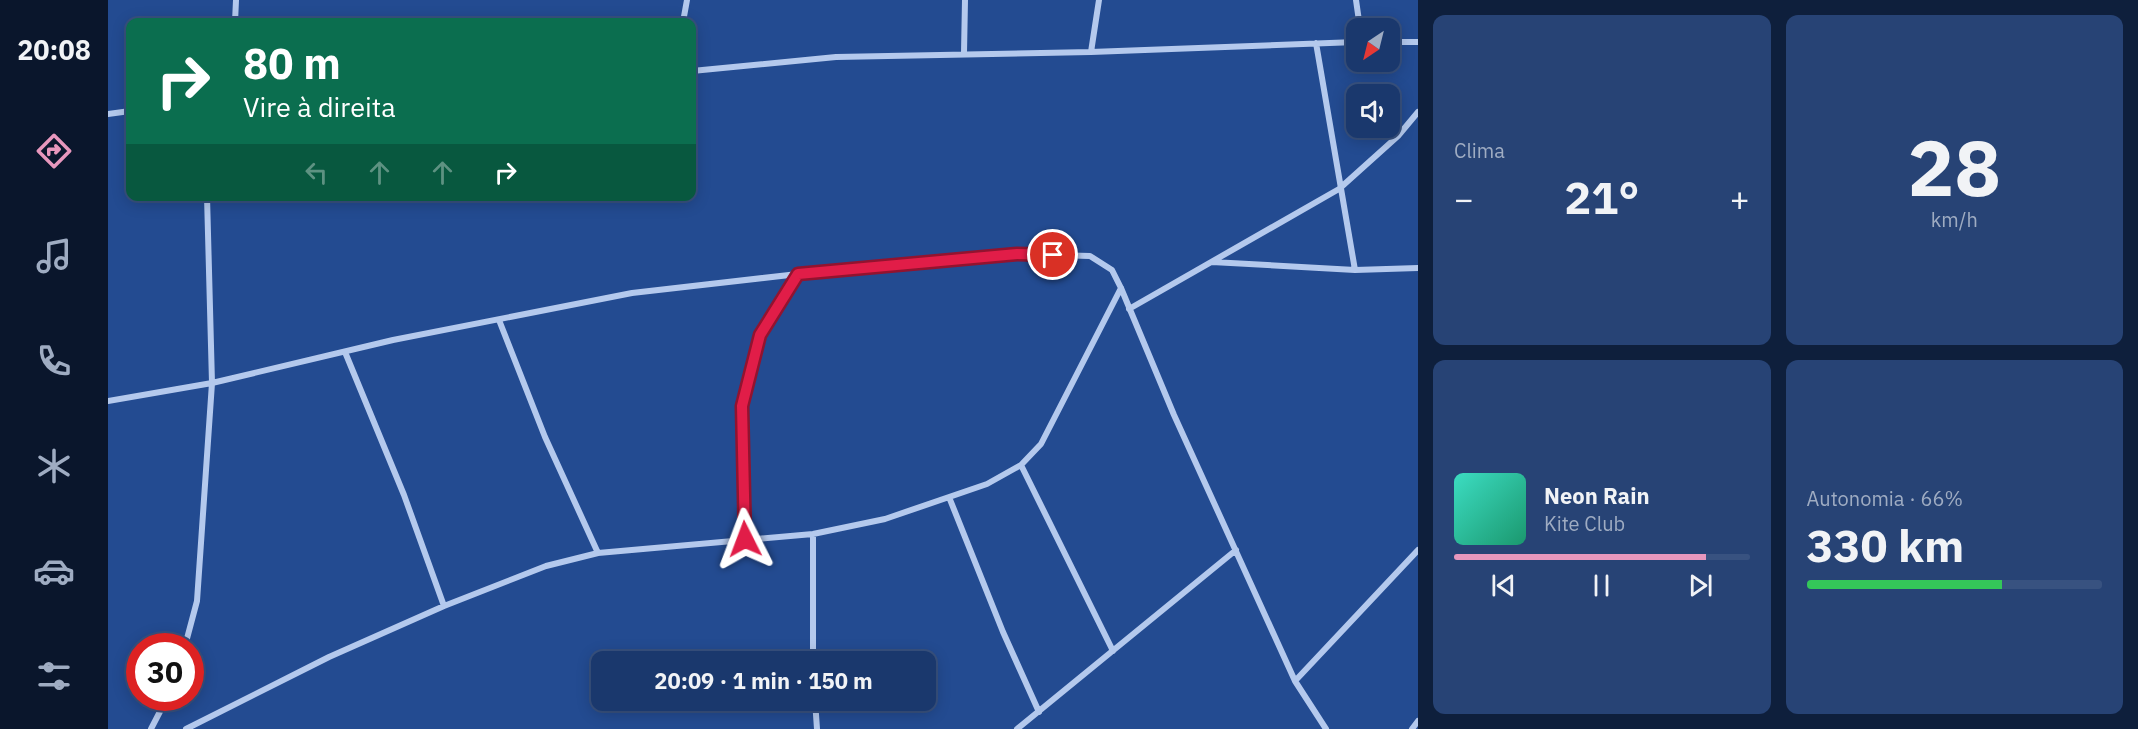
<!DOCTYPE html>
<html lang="pt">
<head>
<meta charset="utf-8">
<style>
	body { margin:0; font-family:"IBM Plex Sans",sans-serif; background:#274375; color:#f1f3f6; height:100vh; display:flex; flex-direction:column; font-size:22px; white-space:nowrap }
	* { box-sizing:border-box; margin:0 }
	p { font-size:20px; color:#9facc2 }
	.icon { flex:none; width:33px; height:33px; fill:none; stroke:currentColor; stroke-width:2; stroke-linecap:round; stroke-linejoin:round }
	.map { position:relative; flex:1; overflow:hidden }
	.sheet { display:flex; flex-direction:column; gap:15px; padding:15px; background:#0e1f3c; width:720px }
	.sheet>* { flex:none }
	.hud { position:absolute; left:18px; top:18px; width:570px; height:183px; border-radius:12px; box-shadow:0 3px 15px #0003,0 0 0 2px #385280; background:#0b6e4f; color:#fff; overflow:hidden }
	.needle { width:39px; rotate:215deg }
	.controls { position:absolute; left:1238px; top:18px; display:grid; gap:12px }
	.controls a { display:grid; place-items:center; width:54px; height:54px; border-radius:12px; background:#1a386d; box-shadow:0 3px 15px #0003,0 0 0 2px #385280; font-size:30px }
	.speed { position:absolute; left:18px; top:633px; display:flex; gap:12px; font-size:30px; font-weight:700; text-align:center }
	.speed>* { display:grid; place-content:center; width:78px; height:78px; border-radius:50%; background:#1a386d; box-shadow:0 3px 15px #0003,0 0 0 2px #385280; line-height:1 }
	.speed .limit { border:9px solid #d22; background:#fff; color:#111 }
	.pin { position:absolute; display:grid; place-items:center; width:51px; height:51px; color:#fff; margin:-26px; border:3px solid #fff; border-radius:50%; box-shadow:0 2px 6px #0007 }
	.me { position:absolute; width:66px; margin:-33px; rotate:357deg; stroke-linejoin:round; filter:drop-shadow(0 0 4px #0008) }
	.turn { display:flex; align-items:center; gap:21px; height:126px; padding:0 18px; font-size:27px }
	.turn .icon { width:78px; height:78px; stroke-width:2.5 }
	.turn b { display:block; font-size:42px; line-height:51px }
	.lanes { display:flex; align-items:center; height:57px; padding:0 18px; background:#0003; justify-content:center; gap:30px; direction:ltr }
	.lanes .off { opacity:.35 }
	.big { font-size:45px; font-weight:700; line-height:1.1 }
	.sheet .tile { flex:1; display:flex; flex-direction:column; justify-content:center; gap:9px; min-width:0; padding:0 21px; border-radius:12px; background:#274375 }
	.sheet .dial { align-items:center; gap:0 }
	.dial b { font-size:78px; line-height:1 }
	.song { display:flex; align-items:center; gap:18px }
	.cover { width:72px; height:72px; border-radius:9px; background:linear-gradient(135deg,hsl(170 70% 55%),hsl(160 70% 35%)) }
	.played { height:6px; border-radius:3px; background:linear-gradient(90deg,#e797bd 85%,#385280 85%) }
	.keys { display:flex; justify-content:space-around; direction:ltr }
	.heat { display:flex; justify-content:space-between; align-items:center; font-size:33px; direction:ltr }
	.charge { height:9px; border-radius:4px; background:linear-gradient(90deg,#34c759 66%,#385280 0) }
	.sheet .tiles { flex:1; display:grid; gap:15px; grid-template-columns:repeat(2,1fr) }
	.trip { position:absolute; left:483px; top:651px; width:345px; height:60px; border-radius:12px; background:#1a386d; box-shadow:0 3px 15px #0003,0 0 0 2px #385280; font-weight:700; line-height:60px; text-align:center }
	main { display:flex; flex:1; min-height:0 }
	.tab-bar { display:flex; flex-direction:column; width:108px; justify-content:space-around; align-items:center; background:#0a162c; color:#9facc2 }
	.tab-bar .icon { width:42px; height:42px }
	.tab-bar .active { color:#e797bd }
	.tab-bar b { font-size:27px; color:#f1f3f6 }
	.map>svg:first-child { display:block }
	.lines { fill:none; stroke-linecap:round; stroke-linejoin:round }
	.street { stroke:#b4c9ed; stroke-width:6 }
	.route-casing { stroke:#92132f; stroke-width:15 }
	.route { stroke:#e11d48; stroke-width:10 }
</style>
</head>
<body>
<main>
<nav class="tab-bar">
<b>20:08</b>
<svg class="icon active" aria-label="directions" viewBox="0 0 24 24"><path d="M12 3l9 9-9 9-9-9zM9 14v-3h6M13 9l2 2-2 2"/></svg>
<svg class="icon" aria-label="music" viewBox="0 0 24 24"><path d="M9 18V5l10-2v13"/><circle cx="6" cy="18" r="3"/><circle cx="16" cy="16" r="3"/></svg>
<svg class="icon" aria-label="phone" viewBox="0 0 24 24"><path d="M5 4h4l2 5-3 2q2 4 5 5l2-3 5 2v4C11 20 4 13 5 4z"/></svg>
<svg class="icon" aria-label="climate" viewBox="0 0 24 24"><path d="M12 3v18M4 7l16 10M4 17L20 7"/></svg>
<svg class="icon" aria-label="car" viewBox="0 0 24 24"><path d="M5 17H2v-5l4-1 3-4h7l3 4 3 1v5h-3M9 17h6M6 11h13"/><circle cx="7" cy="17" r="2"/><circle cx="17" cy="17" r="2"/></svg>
<svg class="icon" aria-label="filters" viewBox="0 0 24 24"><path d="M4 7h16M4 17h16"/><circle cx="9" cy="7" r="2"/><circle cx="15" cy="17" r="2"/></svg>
</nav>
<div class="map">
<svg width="1310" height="729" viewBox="0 0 1310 729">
	<rect width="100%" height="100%" fill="#234b91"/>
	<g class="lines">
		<path class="street" d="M 1248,0 L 1252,28
			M 127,22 L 128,0
			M 575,22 L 579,0
			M 1281,42 L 1310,42
			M 1208,43 L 1247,270
			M 983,52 L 991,0
			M 856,53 L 857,0
			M 584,71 L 728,57 L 983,52 L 1248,42
			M 0,114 L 22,111
			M 1104,262 L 1247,270 L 1310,268
			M 1021,309 L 1231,189 L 1290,136 L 1310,112
			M 391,320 L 437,437 L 490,553
			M 237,352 L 296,495 L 336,606
			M 0,401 L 104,383 L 285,340 L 524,293 L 690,274 L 909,254 L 982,256 L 1004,270 L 1013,288 L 1066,415 L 1187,681 L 1218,729
			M 913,465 L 1005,651
			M 841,497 L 895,632 L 931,712
			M 705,534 L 705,662
			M 637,539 L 634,406 L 652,335 L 690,274
			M 77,646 L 89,601 L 104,383 L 99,196
			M 1187,681 L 1310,550
			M 707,700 L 709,729
			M 43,729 L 59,698
			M 78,729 L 221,657 L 336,606 L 438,566 L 490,553 L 705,534 L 777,519 L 879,484 L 913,465 L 933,444 L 1013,288
			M 909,729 L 1128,550
			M 1304,729 L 1310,721"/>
	</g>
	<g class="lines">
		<g class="route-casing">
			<path id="route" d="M 637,539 L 634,406 L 652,335 L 690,274 L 909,254 L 945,255"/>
		</g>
		<use href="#route" class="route"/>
	</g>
</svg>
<div class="controls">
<a><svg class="needle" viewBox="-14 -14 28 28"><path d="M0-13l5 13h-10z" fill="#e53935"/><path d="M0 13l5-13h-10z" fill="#9facc2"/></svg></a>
<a><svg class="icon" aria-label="sound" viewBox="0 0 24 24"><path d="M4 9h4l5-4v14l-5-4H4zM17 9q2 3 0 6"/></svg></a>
</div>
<div class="speed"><div class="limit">30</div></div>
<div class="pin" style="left:945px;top:255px;background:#d93025"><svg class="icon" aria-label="arrive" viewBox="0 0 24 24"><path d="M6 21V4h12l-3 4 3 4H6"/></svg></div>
<svg class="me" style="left:637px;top:539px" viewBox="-20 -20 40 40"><path d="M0-17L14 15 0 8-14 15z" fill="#e11d48" stroke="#fff" stroke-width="4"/></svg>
<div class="trip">20:09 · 1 min · 150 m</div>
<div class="hud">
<div class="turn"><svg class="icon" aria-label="right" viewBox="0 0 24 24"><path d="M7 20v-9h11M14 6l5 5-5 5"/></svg><div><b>80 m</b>Vire à direita</div></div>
<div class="lanes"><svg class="icon off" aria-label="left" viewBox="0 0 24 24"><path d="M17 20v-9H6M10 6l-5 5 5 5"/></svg><svg class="icon off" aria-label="ahead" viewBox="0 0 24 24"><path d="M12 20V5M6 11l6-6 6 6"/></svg><svg class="icon off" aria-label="ahead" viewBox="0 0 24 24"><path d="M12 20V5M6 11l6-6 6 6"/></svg><svg class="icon" aria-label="right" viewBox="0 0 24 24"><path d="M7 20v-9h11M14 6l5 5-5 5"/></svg></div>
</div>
</div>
<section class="sheet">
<div class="tiles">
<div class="tile"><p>Clima</p>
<div class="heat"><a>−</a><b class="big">21°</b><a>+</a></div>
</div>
<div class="tile dial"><b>28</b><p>km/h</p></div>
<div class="tile">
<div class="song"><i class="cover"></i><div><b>Neon Rain</b><p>Kite Club</p></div></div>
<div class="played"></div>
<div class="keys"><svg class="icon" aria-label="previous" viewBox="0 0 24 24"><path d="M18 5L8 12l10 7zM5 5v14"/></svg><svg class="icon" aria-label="pause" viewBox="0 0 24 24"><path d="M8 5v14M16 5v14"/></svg><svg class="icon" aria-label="next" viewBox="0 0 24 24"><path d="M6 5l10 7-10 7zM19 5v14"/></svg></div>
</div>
<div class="tile"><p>Autonomia · 66%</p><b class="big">330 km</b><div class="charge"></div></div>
</div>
</section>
</main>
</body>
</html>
